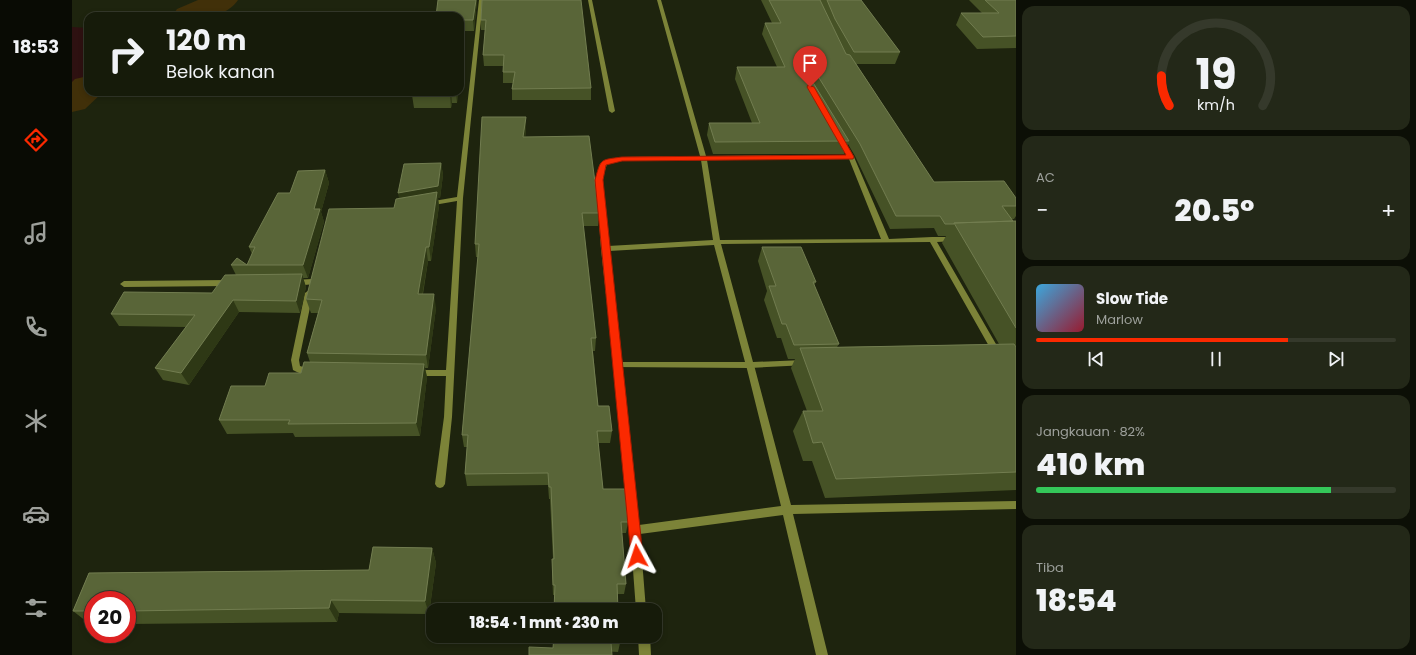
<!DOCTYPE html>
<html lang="id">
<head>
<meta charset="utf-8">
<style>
	body { margin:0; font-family:Poppins,sans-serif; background:#232818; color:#f1f3f6; height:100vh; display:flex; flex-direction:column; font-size:15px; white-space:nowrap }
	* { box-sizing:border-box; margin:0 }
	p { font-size:13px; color:#9ea19c }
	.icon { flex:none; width:22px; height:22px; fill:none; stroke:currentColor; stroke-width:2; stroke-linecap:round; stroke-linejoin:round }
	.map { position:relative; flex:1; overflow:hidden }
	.drawer { display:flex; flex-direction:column; gap:6px; padding:6px; background:#0c0f06; width:400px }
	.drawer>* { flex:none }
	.hud { position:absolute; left:12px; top:12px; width:380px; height:84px; border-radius:12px; box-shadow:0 2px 6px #0003,0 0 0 1px #35392b; background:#161b0a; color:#f1f3f6; overflow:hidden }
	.speed { position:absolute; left:12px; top:591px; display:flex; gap:8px; font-size:20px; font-weight:700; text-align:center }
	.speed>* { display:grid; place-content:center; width:52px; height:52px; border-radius:50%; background:#161b0a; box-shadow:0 2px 6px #0003,0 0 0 1px #35392b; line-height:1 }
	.speed .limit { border:6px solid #d22; background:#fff; color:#111 }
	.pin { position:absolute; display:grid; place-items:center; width:34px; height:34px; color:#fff; margin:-41px -17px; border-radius:50% 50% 50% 0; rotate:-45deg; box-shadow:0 0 4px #0007 }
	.pin .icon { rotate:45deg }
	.me { position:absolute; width:44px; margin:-22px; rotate:355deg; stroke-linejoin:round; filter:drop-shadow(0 0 3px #0008) }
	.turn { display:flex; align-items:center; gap:14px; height:84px; padding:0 16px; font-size:18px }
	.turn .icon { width:52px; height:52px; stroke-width:2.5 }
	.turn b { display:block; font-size:28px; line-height:34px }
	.big { font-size:30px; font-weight:800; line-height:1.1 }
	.drawer .tile { flex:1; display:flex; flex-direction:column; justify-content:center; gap:6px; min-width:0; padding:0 14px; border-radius:12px; background:#232818 }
	.drawer .dial { align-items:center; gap:0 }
	.dial svg { height:104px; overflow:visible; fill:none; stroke:#35392b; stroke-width:7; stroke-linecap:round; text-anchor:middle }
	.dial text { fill:#f1f3f6; stroke:none }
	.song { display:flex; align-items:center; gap:12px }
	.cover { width:48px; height:48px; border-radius:6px; background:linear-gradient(135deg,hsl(200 70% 55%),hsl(350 70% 35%)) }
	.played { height:4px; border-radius:2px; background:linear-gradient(90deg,#fb2900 70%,#35392b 70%) }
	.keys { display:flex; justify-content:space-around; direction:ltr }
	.heat { display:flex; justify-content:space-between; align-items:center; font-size:22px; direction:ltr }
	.charge { height:6px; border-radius:3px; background:linear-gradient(90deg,#34c759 82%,#35392b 0) }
	.trip { position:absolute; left:354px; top:603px; width:236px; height:40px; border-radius:12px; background:#161b0a; box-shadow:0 2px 6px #0003,0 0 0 1px #35392b; font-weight:800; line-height:40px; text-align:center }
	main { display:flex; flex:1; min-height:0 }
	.dock { display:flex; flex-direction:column; width:72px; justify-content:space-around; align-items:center; background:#090b04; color:#9ea19c }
	.dock .icon { width:28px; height:28px }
	.dock .selected { color:#fb2900 }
	.dock b { font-size:18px; color:#f1f3f6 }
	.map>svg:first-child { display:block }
	.green { fill:#2e1111 }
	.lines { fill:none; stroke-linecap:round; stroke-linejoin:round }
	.river { fill:#413009; fill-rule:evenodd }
	.lane { fill:#7c8338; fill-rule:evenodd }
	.street { fill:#7c8338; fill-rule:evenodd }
	.wall { fill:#465226 }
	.shaded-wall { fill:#2e3815 }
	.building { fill:#596538; stroke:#727d50 }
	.route { fill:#fb2900; stroke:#a31b00 }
</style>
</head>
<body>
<main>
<nav class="dock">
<b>18:53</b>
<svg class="icon selected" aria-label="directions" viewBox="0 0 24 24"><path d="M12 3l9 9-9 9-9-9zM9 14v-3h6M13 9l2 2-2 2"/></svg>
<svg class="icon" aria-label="music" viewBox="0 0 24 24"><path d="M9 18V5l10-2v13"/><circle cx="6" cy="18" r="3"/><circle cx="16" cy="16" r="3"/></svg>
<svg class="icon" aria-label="phone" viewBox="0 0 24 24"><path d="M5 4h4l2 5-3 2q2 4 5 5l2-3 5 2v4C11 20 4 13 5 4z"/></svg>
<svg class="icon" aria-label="climate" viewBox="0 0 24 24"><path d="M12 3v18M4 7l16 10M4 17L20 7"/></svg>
<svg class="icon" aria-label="car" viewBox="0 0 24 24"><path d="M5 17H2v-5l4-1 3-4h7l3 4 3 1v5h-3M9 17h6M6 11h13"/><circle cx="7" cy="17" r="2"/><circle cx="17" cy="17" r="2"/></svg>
<svg class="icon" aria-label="filters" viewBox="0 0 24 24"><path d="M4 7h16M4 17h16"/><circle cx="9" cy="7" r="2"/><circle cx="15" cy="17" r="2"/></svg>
</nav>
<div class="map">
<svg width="944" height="655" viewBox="0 0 944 655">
	<rect width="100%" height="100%" fill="#1e240e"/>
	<path class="green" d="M 0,27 L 16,28 L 16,78 L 0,90 Z"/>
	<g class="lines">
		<path class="river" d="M 126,0 L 166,0 C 152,21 122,16 100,16 L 105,9 Z
			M 16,76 L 16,92 L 31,92 L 13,109 L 0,112 L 0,82 L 3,79 Z"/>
		<path class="lane" d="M 545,362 L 548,363 L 549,365 L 567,525 L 709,506 L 674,365 L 675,363 L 681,363 L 682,365 L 719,505 L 944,501 L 944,509 L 721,514 L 756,655 L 744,655 L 711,515 L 568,534 L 574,610 L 564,610 L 558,530 L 541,365 L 542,363 Z
			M 566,636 L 578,636 L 579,655 L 567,655 Z"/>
		<path class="street" d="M 407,0 L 411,0 L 391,198 L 380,417 L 373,484 L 371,487 L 368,488 L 365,487 L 363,484 L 372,417 L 374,376 L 345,376 L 342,375 L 341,373 L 342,371 L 345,370 L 374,370 L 385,201 L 356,206 L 353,204 L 356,202 L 385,197 Z
			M 516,0 L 520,0 L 543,111 L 540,113 L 537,111 Z
			M 585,0 L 589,0 L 634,156 L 775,155 L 766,139 L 767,138 L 771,138 L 782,157 L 817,239 L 860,237 L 886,237 L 887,239 L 883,241 L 865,242 L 928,351 L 929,353 L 928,355 L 922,355 L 858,242 L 649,244 L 681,362 L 732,360 L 735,361 L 736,363 L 735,365 L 678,368 L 542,367 L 529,249 L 524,180 L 528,164 L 531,161 L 550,157 L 628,156 ZM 777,159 L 809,239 L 648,240 L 635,160 ZM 629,160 L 641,240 L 536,246 L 530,180 L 535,164 L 550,161 ZM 642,245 L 673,362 L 549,362 L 537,251 Z
			M 240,279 L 244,282 L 243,284 L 222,286 L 218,283 L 222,280 Z
			M 157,280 L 161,283 L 157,286 L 52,287 L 48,284 L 52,281 Z
			M 237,290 L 241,293 L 227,360 L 228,366 C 232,368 237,367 242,369 L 243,371 L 242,373 C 234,376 228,374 221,370 L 219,360 L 233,293 Z"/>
	</g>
	<path class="wall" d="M 405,0 L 402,31 L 388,31 L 388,16 Z
		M 410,0 L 519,88 L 519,100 L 440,100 L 440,89 L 441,83 L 431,83 L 431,66 L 412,66 L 411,55 L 413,30 L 409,30 L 409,20 Z
		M 689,0 L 748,0 L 748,1 L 748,0 L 789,0 L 828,52 L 823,64 L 784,64 L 862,182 L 944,198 L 944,216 L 942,219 L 939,219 L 941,221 L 944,221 L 944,490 L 753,498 L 740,461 L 731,461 L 721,431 L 731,411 L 735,411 L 719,368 L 723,359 L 716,359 L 709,338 L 705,338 L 692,300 L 695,291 L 686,261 L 690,247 L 744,282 L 742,285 L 767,344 L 765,347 L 927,344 L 870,243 L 874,236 L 866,236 L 862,228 L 818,229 L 783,156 L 776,144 L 772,154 L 641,154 L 635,135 L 637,123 L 680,123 L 663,79 L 665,67 L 705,67 L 690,34 L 693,23 L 700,23 Z
		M 897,0 L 944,0 L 944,48 L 905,49 L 884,25 L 889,13 L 910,13 Z
		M 340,92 L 386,92 L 385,103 L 380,103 L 379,108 L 342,108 L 340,95 Z
		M 454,117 L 454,130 L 453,137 L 527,213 L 526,226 L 511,226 L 524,338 L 523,351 L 521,351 L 526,406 L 540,431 L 538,443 L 526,443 L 531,489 L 556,522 L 554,533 L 550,533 L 554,584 L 552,594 L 481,595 L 480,569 L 480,559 L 481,559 L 478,499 L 477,499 L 476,485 L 395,486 L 393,474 L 395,447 L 392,447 L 390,435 L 406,257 L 404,257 L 403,244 Z
		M 369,163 L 371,175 L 368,198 L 366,198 L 367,206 L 359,261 L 356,261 L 351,294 L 364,308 L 356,368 L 353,368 L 355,377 L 348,436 L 223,437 L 221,433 L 155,434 L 147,420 L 193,386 L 229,373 L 238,362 L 235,353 L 246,313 L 239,313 L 234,299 L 322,208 L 327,199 Z
		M 253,170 L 257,183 L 249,212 L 252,222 L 236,278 L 231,278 L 234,287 L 228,313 L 167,312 L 117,385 L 91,380 L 83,368 L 114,327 L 47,326 L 39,314 L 140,293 L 164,275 L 159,265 L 175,265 L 180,254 L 177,247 L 218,193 Z
		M 301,547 L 360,548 L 364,563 L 357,614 L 267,613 L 265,622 L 55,624 L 55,600 L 21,600 L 21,625 L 19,625 L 1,611 L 17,573 L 297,570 Z
		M 482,636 L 548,643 L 546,652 L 481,648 Z"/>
	<path class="shaded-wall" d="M 404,0 L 405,0 L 402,31 L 401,20 Z
		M 744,73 L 741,85 L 734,88 L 738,74 Z
		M 378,92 L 379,92 L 380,103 L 379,108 Z
		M 384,92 L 386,92 L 385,103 Z
		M 454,117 L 454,130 L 452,149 L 451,137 Z
		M 369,163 L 371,175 L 368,198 L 366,198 L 367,206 L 359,261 L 357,247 L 328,205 L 326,193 Z
		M 253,170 L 257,183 L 249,212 L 252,222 L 236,278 L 231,265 L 242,209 Z
		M 354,247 L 356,261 L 348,308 L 346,294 Z
		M 230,274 L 234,287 L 228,313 L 224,301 Z
		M 362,294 L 364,308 L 356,368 L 354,355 Z
		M 161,300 L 167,312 L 117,385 L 109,373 Z
		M 352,364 L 355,377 L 348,436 L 344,423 Z
		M 360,548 L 364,563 L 357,614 L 353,601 Z
		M 259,600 L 267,613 L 265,622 L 257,608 Z"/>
	<path class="building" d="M 366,0 L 404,0 L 401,20 L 388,20 L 388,16 L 364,16 Z
		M 410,0 L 509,0 L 519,88 L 440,89 L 443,72 L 431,72 L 432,55 L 411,55 L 414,20 L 409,20 Z
		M 697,0 L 748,0 L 774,54 L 778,55 L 862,182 L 932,181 L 944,198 L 944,206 L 930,206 L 941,221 L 882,223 L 882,224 L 873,224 L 868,216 L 824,216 L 788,144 L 744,73 L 738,74 L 737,76 L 777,141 L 643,142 L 637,123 L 688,123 L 665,67 L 713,67 L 693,23 L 709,23 Z
		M 755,0 L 789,0 L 828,52 L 782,52 L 763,19 Z
		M 913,0 L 944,0 L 944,36 L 911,37 L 889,13 L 927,13 Z
		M 340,92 L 378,92 L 378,94 L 340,95 Z
		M 410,117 L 454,117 L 451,137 L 517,136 L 527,213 L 510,213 L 524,338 L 519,338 L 526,406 L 537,406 L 540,431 L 525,431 L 531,489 L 553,489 L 556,522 L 549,522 L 554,584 L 545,584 L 546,610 L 482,610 L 483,585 L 481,585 L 480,559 L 482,559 L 479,487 L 477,487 L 476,473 L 393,474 L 396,435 L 390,435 L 407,244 L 403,244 Z
		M 369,163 L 366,186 L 326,193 L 332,164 Z
		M 253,170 L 242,209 L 248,209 L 231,265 L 159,265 L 165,258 L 175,265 L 183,247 L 177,247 L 206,193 L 218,193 L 226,171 Z
		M 365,192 L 357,247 L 354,247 L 346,294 L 362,294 L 354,355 L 235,353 L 250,300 L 234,299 L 257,209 L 322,208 L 324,199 Z
		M 944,221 L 944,328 L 882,223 Z
		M 690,247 L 729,247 L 744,282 L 741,282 L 767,344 L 722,345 L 714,324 L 710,324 L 697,286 L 704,286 Z
		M 230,274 L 224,301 L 161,300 L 109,373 L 83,368 L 123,315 L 39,314 L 52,292 L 140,293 L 153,275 Z
		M 942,344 L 944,347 L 944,472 L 764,479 L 750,442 L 741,443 L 731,411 L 751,411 L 728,348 Z
		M 232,362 L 352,364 L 344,423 L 216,424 L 218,420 L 147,420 L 159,386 L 193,386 L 197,373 L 229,373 Z
		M 301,547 L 360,548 L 353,601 L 259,600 L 257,608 L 55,611 L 55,600 L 21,600 L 21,611 L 1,611 L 17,573 L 297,570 Z
		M 482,636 L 547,636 L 548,643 L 539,643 L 540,655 L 457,655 L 457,647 L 481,648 Z"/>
	<path class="route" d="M 736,85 L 742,87 L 782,157 L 781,159 L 550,161 L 534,165 L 531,180 L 571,556 L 569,560 L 565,562 L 561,560 L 559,556 L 523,180 C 529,158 528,160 550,157 L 774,155 L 735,87 Z"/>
</svg>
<div class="speed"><div class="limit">20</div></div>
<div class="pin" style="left:738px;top:87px;background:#d93025"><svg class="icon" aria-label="arrive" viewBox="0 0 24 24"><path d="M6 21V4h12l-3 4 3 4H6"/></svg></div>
<svg class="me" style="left:565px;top:556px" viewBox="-20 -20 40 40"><path d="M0-17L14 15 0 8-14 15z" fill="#fb2900" stroke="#fff" stroke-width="4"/></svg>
<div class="trip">18:54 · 1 mnt · 230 m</div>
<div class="hud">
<div class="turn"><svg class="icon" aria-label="right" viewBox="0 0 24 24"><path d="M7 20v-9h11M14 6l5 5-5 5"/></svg><div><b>120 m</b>Belok kanan</div></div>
</div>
</div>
<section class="drawer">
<div class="tile dial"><svg viewBox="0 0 100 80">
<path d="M14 69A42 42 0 1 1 86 69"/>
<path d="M14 69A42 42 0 0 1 8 46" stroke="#fb2900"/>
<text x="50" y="56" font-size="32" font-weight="700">19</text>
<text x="50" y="72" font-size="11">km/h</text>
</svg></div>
<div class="tile"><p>AC</p>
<div class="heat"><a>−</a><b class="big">20.5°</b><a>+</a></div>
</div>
<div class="tile">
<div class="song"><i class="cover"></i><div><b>Slow Tide</b><p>Marlow</p></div></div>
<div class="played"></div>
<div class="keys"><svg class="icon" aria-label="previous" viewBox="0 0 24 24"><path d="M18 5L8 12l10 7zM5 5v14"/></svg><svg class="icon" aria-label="pause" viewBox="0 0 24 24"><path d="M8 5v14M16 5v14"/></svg><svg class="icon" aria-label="next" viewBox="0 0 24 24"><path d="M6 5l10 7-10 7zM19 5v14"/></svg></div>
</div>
<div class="tile"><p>Jangkauan · 82%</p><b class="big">410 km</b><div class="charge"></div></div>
<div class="tile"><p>Tiba</p><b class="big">18:54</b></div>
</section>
</main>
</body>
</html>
